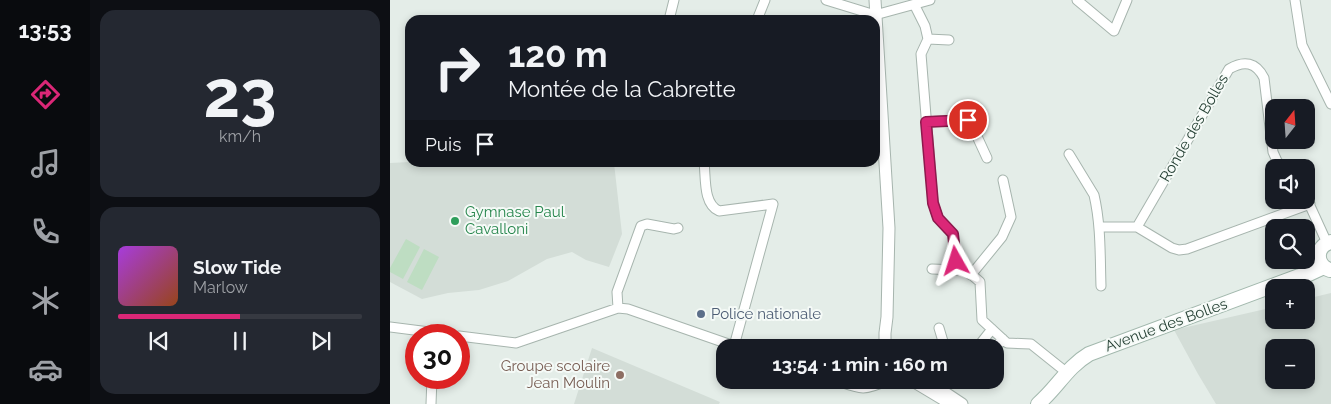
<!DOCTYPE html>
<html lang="fr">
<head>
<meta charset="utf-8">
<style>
	body { margin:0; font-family:Raleway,sans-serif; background:#242831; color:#f1f3f6; height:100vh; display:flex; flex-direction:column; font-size:19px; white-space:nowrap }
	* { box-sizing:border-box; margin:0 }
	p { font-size:16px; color:#9ea1a6 }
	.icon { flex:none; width:28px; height:28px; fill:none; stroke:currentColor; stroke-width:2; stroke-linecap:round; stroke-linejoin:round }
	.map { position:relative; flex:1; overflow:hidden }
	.sheet { display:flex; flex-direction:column; gap:10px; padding:10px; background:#0d0f14; width:300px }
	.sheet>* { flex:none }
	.guide { position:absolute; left:15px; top:15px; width:475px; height:152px; border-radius:15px; box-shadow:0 2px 8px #0003; background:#171b24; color:#f1f3f6; overflow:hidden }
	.needle { width:32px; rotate:17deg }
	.buttons { position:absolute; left:875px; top:99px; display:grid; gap:10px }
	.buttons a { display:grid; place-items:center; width:50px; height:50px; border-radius:10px; background:#171b24; box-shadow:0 2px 8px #0003; font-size:25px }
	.speed { position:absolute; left:15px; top:324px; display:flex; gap:10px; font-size:25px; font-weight:700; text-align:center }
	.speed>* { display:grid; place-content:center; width:65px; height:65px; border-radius:50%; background:#171b24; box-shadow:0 2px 8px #0003; line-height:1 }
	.speed .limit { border:8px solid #d22; background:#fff; color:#111 }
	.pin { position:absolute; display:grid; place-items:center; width:42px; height:42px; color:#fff; margin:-21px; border:2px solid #fff; border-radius:50%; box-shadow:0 1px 5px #0007 }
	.me { position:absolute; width:55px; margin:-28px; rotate:354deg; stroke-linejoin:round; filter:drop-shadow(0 0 4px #0008) }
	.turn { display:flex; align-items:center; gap:18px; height:105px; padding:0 20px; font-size:22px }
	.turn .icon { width:65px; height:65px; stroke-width:2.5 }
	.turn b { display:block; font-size:35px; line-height:42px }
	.then { display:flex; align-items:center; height:48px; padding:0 20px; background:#0003; gap:10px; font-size:19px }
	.sheet .card { flex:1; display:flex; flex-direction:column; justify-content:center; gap:8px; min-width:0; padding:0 18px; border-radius:15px; background:#242831 }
	.sheet .dial { align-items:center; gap:0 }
	.dial b { font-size:65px; line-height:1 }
	.song { display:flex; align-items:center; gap:15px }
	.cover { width:60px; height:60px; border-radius:8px; background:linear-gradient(135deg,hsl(280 70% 55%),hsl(20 70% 35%)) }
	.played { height:5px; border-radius:2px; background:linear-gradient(90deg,#db2777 50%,#363941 50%) }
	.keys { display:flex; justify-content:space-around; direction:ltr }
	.trip { position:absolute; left:326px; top:339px; width:288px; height:50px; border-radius:15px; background:#171b24; box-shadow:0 2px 8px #0003; font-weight:700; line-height:50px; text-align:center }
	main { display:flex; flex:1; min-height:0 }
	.tab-bar { display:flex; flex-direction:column; width:90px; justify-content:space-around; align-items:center; background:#090b0e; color:#9ea1a6 }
	.tab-bar .icon { width:35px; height:35px }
	.tab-bar .current { color:#db2777 }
	.tab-bar b { font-size:22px; color:#f1f3f6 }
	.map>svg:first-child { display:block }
	.built { fill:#d3ddd7; fill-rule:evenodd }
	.green { fill:#beddc2 }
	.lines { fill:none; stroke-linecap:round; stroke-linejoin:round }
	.minor-casing { stroke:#a7b5ae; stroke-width:11 }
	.tertiary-casing { stroke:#a7b5ae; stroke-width:13 }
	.secondary-casing { stroke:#a3b9ae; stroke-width:16 }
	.minor { stroke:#fff; stroke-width:9 }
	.tertiary { stroke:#fff; stroke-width:11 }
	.secondary { stroke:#fff; stroke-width:14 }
	.route-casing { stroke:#8e194d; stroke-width:12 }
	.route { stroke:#db2777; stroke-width:9 }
	.leisure-dot { fill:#2e9e5b; stroke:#f5faf7; stroke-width:2 }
	.service-dot { fill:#5c6f8a; stroke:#f5faf7; stroke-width:2 }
	.education-dot { fill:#8d6e63; stroke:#f5faf7; stroke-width:2 }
	.labels { text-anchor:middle; stroke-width:4; stroke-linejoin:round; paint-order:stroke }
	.street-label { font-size:15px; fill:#243f33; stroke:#f5faf7 }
	.leisure-label { font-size:15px; fill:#27864d; stroke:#f5faf7; text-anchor:start }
	.service-label { font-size:15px; fill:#4e5e75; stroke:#f5faf7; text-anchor:start }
	.education-label { font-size:15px; fill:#785e54; stroke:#f5faf7; text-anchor:end }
</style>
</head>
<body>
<main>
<nav class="tab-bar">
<b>13:53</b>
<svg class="icon current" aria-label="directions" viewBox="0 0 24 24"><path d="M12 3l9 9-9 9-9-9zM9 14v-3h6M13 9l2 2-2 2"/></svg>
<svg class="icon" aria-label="music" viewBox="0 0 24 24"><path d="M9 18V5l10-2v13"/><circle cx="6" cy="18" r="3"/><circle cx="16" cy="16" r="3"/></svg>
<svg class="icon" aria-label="phone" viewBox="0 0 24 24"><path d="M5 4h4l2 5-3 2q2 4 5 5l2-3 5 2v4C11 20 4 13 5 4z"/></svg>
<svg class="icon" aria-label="climate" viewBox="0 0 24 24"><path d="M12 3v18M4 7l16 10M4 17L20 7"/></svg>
<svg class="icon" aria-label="car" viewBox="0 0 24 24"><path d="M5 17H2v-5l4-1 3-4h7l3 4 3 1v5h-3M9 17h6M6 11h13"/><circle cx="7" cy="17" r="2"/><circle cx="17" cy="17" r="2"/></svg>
</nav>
<section class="sheet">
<div class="card dial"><b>23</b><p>km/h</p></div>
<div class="card">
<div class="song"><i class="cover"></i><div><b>Slow Tide</b><p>Marlow</p></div></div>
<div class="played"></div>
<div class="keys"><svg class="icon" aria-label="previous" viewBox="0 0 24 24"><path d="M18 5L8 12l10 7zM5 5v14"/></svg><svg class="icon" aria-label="pause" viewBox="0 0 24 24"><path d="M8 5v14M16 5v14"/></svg><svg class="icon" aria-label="next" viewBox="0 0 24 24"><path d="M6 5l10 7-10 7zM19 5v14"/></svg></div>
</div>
</section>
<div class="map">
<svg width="941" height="404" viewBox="0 0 941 404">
	<rect width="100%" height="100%" fill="#e4ede8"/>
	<path class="built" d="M 20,162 L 224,163 L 232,234 L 219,267 L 196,260 L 182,252 L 157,259 L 118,281 L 89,290 L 58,293 L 32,299 L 0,282 L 0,163 Z
		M 941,293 L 941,404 L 826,404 L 808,374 L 784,330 L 884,307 L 884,320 L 916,320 L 916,299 ZM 884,348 L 916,348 L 916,380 L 884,380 Z
		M 202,348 L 330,402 L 329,404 L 184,404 Z"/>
	<path class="green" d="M 16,239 L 30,247 L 13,279 L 0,272 L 0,268 Z
		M 34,249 L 49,257 L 32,290 L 17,282 Z"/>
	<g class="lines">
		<g class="minor-casing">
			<path id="minor" d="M 436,0 L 485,15 L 540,0
				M 687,0 L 724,31 L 737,0
				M 905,0 L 912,45 L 941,104
				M 525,6 L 535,26 L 538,39 L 531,54 L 543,203 L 548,218 L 563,234 L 566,261 L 590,282 L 592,320 L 617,343 L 641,344 L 676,372
				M 279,20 L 284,0
				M 367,20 L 375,0
				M 538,39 L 559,40
				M 536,122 L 579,119 L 597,158
				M 679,154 L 704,195 C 711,225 710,256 711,286
				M 314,162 C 316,178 313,204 329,211 L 383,204 L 344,346
				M 916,197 L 937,243
				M 709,227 L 747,227 L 782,248 L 789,250 L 797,249 L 920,204
				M 747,227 L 839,69 C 854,60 866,62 874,78 L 883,152 L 887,161 L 893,168
				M 542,269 L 567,270 L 570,265
				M 581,275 L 612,237 L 621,217 L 613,180
				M 228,308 L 227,292 L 251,226 L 257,224 L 284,229 L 288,228
				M 0,327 L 63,335
				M 549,328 L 555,348
				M 69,336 L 126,343 L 228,308 L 238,309 L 350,348
				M 587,348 L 602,329
				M 605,348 L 613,339
				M 445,380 C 470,389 473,392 498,380
				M 41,404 L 42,378"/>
		</g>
		<g class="tertiary-casing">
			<path id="tertiary" d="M 485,0 L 499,228 L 497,317 L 495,333 L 495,348
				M 521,380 L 561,404
				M 536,380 L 572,404"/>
		</g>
		<g class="secondary-casing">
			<path id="secondary" d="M 940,270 C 925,265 925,246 941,242
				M 648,404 C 667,388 677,367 699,354 L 909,276 L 919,274 L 934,267"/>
		</g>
		<use href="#minor" class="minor"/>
		<use href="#tertiary" class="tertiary"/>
		<use href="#secondary" class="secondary"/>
	</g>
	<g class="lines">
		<g class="route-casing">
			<path id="route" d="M 566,261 L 563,234 L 548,218 L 543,203 L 536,122 L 578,120"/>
		</g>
		<use href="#route" class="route"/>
	</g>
	<circle class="leisure-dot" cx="65" cy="221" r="5"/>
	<circle class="service-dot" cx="311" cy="314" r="5"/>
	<circle class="education-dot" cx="230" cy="375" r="5"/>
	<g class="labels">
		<g class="street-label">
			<text transform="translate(804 128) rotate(-60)" y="5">Ronde des Bolles</text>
			<text transform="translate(776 325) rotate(-20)" y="5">Avenue des Bolles</text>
		</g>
		<g class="leisure-label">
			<text x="75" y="217">Gymnase Paul<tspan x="75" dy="17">Cavalloni</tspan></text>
		</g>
		<g class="service-label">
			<text x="321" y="319">Police nationale</text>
		</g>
		<g class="education-label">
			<text x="220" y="371">Groupe scolaire<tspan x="220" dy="17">Jean Moulin</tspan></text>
		</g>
	</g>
</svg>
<div class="buttons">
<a><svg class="needle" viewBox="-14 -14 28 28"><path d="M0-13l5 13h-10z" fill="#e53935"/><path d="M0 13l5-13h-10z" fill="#9ea1a6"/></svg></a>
<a><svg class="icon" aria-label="sound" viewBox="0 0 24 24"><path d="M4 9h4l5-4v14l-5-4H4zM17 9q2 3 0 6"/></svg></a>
<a><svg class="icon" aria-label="search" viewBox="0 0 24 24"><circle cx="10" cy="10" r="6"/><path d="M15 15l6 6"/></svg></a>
<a>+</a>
<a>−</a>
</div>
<div class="speed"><div class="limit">30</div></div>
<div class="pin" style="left:578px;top:120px;background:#d93025"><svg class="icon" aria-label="arrive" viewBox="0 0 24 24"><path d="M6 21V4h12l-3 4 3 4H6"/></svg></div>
<svg class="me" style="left:566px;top:261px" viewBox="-20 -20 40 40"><path d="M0-17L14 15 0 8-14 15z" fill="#db2777" stroke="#fff" stroke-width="4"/></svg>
<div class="trip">13:54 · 1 min · 160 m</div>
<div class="guide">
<div class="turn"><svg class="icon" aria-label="right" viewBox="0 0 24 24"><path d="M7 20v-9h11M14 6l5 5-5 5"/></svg><div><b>120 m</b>Montée de la Cabrette</div></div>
<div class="then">Puis<svg class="icon" aria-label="arrive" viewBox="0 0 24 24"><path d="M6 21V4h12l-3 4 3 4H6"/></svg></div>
</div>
</div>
</main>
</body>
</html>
